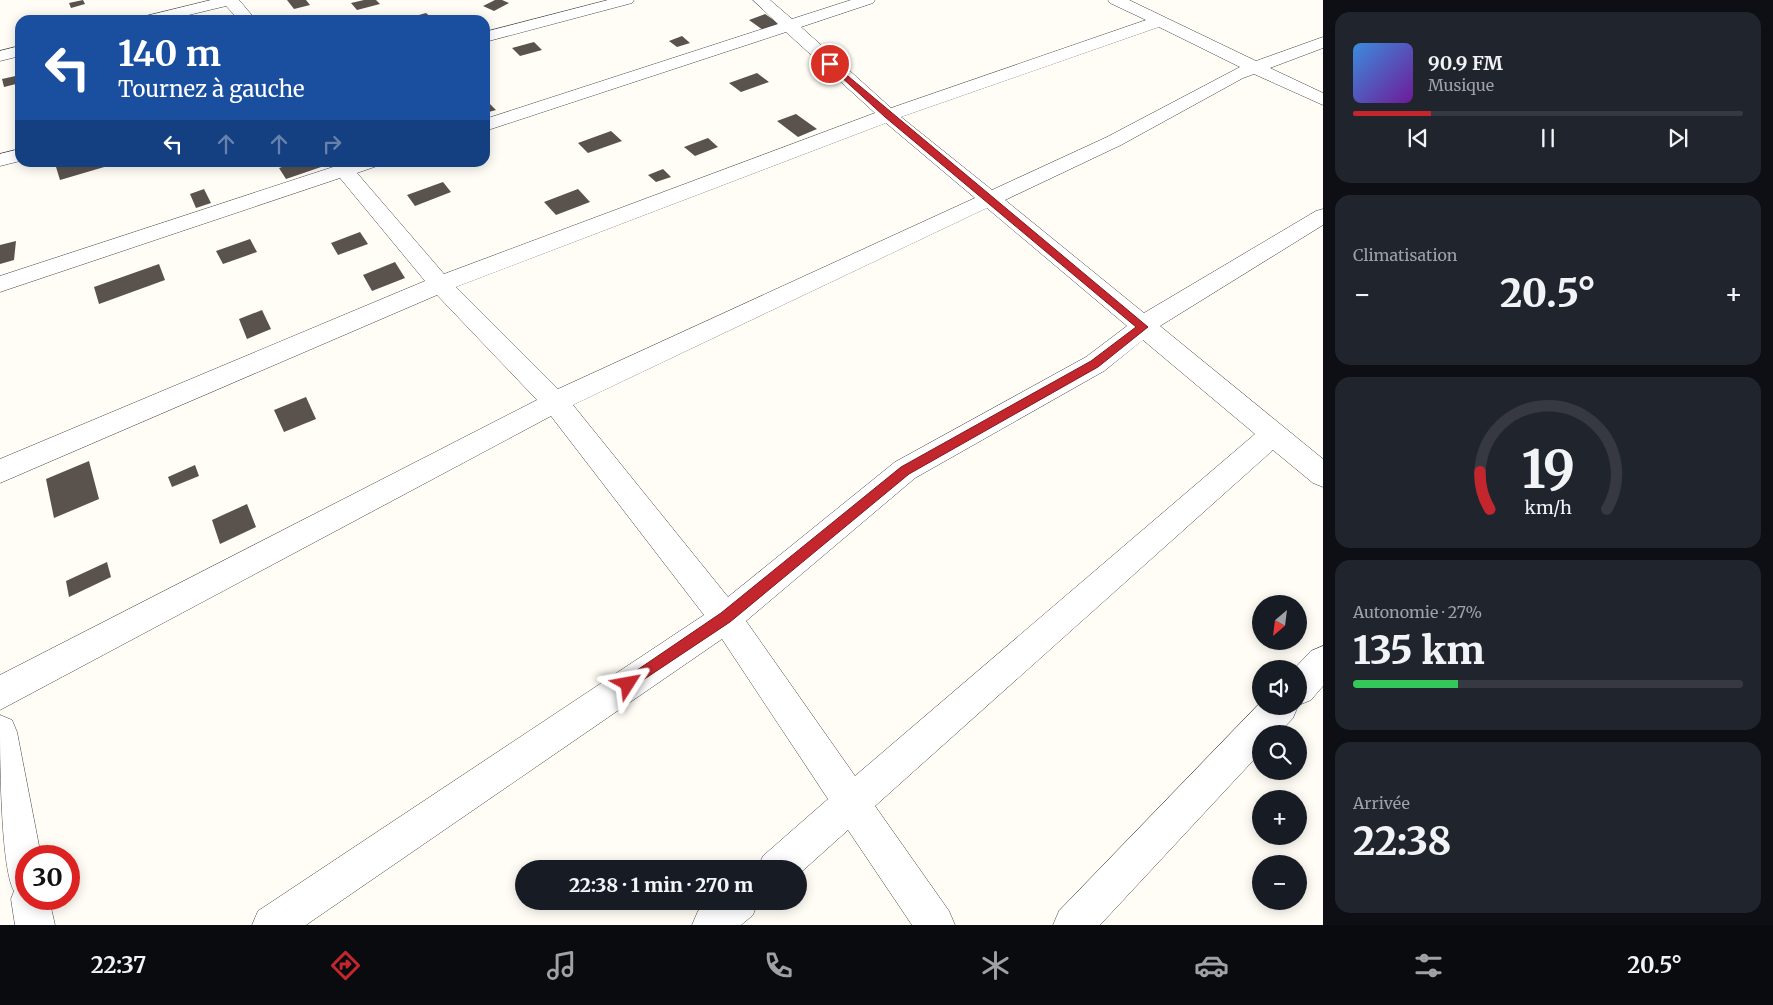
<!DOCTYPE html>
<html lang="fr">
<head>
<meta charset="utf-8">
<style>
	body { margin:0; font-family:Merriweather,serif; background:#20242c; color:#f1f3f6; height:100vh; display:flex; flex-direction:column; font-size:19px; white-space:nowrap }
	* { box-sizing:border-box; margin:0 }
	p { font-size:16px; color:#9ea1a6 }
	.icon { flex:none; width:28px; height:28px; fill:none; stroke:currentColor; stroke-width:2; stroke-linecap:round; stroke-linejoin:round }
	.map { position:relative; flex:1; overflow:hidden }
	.sheet { display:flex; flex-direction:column; gap:12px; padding:12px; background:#0d0f14; width:450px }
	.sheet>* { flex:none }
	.top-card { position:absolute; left:15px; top:15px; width:475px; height:152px; border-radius:15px; box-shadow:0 2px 12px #0003; background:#1a4fa0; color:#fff; overflow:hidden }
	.needle { width:32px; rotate:208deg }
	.controls { position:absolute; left:1252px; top:595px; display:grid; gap:10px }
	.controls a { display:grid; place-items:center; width:55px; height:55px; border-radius:50%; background:#171b24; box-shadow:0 2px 12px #0003; font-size:25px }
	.speed { position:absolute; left:15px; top:845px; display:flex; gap:10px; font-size:25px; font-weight:700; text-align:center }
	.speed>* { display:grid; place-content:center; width:65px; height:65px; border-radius:50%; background:#171b24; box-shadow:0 2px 12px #0003; line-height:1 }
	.speed .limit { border:8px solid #d22; background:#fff; color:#111 }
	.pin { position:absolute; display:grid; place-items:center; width:42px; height:42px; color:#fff; margin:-21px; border:2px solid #fff; border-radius:50%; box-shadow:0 1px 5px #0007 }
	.me { position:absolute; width:55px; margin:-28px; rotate:56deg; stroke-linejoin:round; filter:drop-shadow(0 0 4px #0008) }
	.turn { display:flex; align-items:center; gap:18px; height:105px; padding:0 20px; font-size:22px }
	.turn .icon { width:65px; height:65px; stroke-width:2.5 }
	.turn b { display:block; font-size:35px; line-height:42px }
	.lanes { display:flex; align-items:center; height:48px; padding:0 20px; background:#0003; justify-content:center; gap:25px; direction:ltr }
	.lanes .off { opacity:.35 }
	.big { font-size:38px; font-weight:800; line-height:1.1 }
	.sheet .card { flex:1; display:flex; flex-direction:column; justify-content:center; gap:8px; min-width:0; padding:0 18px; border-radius:15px; background:#20242c }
	.sheet .dial { align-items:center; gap:0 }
	.dial svg { height:130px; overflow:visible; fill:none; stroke:#363941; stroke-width:7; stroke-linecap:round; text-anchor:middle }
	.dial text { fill:#f1f3f6; stroke:none }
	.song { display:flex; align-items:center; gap:15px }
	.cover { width:60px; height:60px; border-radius:8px; background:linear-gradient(135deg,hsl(210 70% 55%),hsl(280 70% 35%)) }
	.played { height:5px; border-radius:2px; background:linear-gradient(90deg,#c4262e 20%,#363941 20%) }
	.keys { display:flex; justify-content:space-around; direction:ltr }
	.heat { display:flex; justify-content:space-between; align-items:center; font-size:28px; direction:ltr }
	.charge { height:8px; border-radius:4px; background:linear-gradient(90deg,#34c759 27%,#363941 0) }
	.trip { position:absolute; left:515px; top:860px; width:292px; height:50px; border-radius:25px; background:#171b24; box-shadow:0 2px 12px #0003; font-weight:800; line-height:50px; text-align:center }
	.dock { display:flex; height:80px; justify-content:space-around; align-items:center; background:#090b0e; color:#9ea1a6 }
	.dock .icon { width:35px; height:35px }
	.dock .active { color:#c4262e }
	.dock b { font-size:22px; color:#f1f3f6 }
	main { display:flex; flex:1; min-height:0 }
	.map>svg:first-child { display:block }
	.building { fill:#5a524d }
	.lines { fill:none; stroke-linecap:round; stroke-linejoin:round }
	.minor-casing { stroke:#444; stroke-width:1 }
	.minor { fill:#fff; fill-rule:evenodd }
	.route { fill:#c4262e; stroke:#7f191e }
</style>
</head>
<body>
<main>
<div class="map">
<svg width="1323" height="925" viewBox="0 0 1323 925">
	<rect width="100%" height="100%" fill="#fffdf5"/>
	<path class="building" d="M 83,0 L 85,4 L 71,8 L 69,3 Z
		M 287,0 L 306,0 L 310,5 L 294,9 Z
		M 364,0 L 376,0 L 380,4 L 357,10 L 351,3 Z
		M 495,0 L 502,0 L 509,3 L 494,11 L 483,6 Z
		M 426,13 L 433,19 L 410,20 L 408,18 Z
		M 765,14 L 780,24 L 763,30 L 749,20 Z
		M 682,36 L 690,43 L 677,47 L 669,41 Z
		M 534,42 L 542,50 L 520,56 L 512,48 Z
		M 757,73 L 769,82 L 741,92 L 729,83 Z
		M 20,75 L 20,83 L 4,87 L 2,79 Z
		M 489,103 L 496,110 L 485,113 L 485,104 Z
		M 796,114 L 817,129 L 798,137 L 777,121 Z
		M 611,131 L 622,141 L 588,153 L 578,143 Z
		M 708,138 L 718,147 L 695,156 L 684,147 Z
		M 71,162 L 110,162 L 111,165 L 60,180 L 56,167 Z
		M 297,162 L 322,162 L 324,166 L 286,179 L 279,168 Z
		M 663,169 L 671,177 L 656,182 L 648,175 Z
		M 443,182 L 451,192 L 415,206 L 407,195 Z
		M 204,189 L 211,203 L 196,208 L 190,194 Z
		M 578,189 L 590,202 L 556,215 L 544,202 Z
		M 360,232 L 368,244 L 338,255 L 331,243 Z
		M 250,239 L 257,252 L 223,264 L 216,251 Z
		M 16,241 L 14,260 L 0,264 L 0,245 Z
		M 395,262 L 405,278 L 372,291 L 363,275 Z
		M 159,264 L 165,280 L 99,304 L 94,287 Z
		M 262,310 L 271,329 L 247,339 L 239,319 Z
		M 306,397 L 316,419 L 284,432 L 274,410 Z
		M 89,461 L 99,499 L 54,518 L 46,479 Z
		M 195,465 L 199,476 L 172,487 L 168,477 Z
		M 247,504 L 256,527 L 220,544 L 212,520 Z
		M 107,562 L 111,577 L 69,597 L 66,581 Z"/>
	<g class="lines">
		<g class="minor-casing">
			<path id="minor" d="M 211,0 L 239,0 L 256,20 L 239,20 L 226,6 L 168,20 L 140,20 L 142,17 Z
				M 608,0 L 634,0 L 632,3 L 485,42 L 485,32 Z
				M 753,0 L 770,0 L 792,19 L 851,0 L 875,0 L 873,3 L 801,27 L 891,108 L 1146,20 L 1110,3 L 1108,0 L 1129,0 L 1256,61 L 1323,37 L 1323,48 L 1270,68 L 1323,93 L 1323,105 L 1254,74 L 1243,78 L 1121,145 L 1005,200 L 1144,313 L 1316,211 L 1323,209 L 1323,225 L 1160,326 L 1323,459 L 1323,487 L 1313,483 L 1273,450 L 875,806 L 949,911 L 955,925 L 912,925 L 848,830 L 799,874 L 799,869 L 757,869 L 763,856 L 828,799 L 722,639 L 306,925 L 252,925 L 258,911 L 704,615 L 551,416 L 0,710 L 0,675 L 537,400 L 437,295 L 0,483 L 0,459 L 425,281 L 340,178 L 0,292 L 0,276 L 333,167 L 331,162 L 380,162 L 377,166 L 357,173 L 444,274 L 875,113 L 786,32 L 485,131 L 485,119 L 778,24 ZM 1159,27 L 1240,67 L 1107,137 L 992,190 L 901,117 ZM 886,123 L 975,198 L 558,389 L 456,287 ZM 987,208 L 1127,326 L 1086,357 L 895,462 L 728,597 L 573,405 ZM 1143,340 L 1255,434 L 855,776 L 746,621 L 915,478 L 1104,371 Z
				M 20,46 L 20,56 L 0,61 L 0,51 Z
				M 20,149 L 20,161 L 0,166 L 0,154 Z
				M 1323,646 L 1323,686 L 1311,700 L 1299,705 L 1299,669 L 1294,669 L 1311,651 Z
				M 1261,702 L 1261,706 L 1298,706 L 1293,718 L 1278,734 L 1261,734 L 1261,752 L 1100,925 L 1053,925 L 1059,911 Z
				M 0,715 L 12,720 L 17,732 L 41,856 L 26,856 L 26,899 L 49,899 L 55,925 L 15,925 L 11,899 L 14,891 C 0,867 0,750 0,715 Z
				M 709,901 L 758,901 L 753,915 L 741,925 L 692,925 L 698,911 Z"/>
		</g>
		<use href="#minor" class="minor"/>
	</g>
	<path class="route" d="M 830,61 L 1148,327 L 1098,367 L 909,474 L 730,622 L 628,690 L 624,688 L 622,684 L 624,679 L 721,613 L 901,467 L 1091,361 L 1136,327 L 885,117 L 828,65 L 827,64 Z"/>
</svg>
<div class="controls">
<a><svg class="needle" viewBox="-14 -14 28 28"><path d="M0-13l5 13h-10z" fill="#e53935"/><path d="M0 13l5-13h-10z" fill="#9ea1a6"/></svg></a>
<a><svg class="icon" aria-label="sound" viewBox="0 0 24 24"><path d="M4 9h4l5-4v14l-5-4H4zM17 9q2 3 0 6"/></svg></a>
<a><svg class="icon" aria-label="search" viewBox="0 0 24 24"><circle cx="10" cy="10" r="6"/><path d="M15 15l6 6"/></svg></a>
<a>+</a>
<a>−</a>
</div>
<div class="speed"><div class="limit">30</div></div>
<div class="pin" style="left:830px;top:64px;background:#d93025"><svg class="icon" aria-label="arrive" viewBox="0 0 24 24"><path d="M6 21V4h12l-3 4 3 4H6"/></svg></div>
<svg class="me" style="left:628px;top:684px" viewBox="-20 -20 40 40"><path d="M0-17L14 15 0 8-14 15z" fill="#c4262e" stroke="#fff" stroke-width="4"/></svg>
<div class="trip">22:38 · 1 min · 270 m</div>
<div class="top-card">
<div class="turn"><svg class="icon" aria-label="left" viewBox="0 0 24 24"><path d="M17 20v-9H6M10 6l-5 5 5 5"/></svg><div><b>140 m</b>Tournez à gauche</div></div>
<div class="lanes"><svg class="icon" aria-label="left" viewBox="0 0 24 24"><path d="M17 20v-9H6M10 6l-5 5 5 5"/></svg><svg class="icon off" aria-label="ahead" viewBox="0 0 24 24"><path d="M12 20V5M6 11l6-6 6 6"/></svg><svg class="icon off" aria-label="ahead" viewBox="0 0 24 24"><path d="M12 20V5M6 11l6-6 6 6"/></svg><svg class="icon off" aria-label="right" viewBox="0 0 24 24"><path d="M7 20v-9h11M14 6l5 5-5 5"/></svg></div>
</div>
</div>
<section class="sheet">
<div class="card">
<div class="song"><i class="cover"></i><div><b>90.9 FM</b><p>Musique</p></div></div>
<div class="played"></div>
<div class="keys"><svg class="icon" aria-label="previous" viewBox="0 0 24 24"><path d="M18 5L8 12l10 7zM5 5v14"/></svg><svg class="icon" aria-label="pause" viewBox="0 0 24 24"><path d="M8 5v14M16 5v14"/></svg><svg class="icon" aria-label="next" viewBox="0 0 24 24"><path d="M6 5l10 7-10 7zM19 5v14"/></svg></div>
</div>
<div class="card"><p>Climatisation</p>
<div class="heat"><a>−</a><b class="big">20.5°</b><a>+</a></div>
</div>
<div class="card dial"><svg viewBox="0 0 100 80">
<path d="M14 69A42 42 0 1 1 86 69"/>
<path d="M14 69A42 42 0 0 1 8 46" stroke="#c4262e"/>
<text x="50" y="56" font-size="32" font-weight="700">19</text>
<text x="50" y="72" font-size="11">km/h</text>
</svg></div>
<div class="card"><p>Autonomie · 27%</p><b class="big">135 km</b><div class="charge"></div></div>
<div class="card"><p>Arrivée</p><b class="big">22:38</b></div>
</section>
</main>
<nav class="dock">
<b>22:37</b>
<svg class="icon active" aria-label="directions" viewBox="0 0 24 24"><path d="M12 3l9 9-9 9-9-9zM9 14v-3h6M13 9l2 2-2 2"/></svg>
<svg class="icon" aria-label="music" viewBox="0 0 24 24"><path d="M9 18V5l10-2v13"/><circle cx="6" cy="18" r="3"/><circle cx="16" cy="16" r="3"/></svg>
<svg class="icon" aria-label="phone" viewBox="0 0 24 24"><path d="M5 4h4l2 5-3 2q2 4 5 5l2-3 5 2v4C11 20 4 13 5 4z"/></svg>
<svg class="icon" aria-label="climate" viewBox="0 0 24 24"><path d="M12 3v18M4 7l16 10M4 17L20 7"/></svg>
<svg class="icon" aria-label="car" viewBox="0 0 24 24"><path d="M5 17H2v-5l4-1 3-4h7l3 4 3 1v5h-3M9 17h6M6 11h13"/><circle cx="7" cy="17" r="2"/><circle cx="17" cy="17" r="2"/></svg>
<svg class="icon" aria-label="filters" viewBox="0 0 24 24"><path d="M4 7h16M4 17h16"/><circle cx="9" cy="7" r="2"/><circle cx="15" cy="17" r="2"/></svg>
<b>20.5°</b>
</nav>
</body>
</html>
